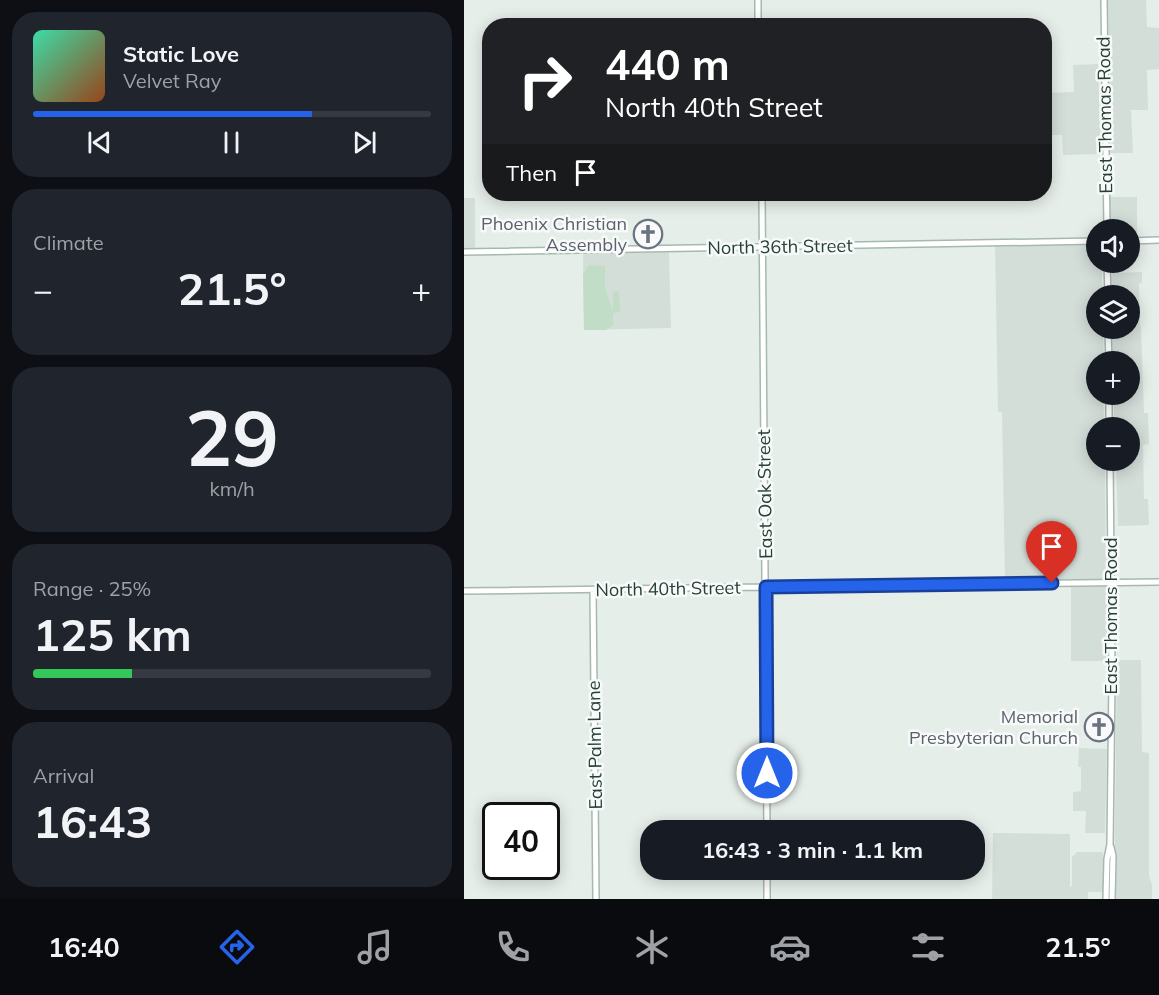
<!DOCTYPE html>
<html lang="en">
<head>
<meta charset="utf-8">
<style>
	body { margin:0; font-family:Mulish,sans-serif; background:#20242c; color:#f1f3f6; height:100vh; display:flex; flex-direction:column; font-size:22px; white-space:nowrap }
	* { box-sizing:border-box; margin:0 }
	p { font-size:20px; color:#9ea1a6 }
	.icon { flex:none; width:33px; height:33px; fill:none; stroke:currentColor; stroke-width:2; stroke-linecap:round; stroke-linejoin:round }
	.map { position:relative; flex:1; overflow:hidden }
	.drawer { display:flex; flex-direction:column; gap:12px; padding:12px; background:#0d0f14; width:464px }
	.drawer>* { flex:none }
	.top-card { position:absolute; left:18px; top:18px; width:570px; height:183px; border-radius:24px; box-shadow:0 3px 15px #0003; background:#202124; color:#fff; overflow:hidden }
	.controls { position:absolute; left:622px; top:219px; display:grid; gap:12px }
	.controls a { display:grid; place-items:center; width:54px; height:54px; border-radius:50%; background:#171b24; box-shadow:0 3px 15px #0003; font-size:30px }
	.speed { position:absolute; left:18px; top:802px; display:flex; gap:12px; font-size:30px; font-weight:700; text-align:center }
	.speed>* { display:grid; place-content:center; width:78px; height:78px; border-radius:50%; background:#171b24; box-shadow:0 3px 15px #0003; line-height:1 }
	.speed .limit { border:3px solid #111; border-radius:9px; background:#fff; color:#111 }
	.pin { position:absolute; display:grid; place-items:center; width:51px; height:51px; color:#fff; margin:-62px -26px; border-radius:50% 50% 50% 0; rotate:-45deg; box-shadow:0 0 6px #0007 }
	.pin .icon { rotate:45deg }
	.me { position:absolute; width:66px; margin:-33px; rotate:0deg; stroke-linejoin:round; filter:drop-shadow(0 0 4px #0008) }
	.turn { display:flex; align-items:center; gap:21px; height:126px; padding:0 24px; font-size:27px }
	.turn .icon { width:78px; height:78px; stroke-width:2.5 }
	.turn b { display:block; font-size:42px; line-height:51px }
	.then { display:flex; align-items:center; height:57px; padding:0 24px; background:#0003; gap:12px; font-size:22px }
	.big { font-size:45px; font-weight:700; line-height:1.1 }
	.drawer .card { flex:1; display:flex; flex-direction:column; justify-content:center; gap:9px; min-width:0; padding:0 21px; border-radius:24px; background:#20242c }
	.drawer .dial { align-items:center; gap:0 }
	.dial b { font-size:78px; line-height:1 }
	.song { display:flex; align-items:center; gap:18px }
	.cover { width:72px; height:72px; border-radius:9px; background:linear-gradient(135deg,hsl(160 70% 55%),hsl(20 70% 35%)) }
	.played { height:6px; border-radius:3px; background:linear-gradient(90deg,#2563eb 70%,#363941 70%) }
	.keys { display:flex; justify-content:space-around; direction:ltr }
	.heat { display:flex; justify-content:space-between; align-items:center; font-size:33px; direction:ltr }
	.charge { height:9px; border-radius:4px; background:linear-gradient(90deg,#34c759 25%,#363941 0) }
	.trip { position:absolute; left:176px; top:820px; width:345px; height:60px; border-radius:24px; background:#171b24; box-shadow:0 3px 15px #0003; font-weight:700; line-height:60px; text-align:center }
	.tab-bar { display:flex; height:96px; justify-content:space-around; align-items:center; background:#090b0e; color:#9ea1a6 }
	.tab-bar .icon { width:42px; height:42px }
	.tab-bar .current { color:#2563eb }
	.tab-bar b { font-size:27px; color:#f1f3f6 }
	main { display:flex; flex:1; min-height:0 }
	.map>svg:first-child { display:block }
	.built { fill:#d4ded9 }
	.green { fill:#c1ddc7 }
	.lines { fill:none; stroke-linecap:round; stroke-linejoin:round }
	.secondary-casing { stroke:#a5b9b1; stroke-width:8 }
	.secondary { stroke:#fff; stroke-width:5 }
	.route-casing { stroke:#184099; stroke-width:15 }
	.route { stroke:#2563eb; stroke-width:10 }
	.labels { text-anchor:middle; stroke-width:5; stroke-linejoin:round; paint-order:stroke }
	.street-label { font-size:18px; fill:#263f37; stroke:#f7faf8 }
	.worship-label { font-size:18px; fill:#5b616d; stroke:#f7faf8; text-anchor:end }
</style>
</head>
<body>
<main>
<section class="drawer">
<div class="card">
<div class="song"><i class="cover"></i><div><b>Static Love</b><p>Velvet Ray</p></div></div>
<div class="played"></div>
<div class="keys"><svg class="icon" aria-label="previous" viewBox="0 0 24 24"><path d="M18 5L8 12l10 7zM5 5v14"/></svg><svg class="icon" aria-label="pause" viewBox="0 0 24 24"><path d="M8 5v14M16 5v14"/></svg><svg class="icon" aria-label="next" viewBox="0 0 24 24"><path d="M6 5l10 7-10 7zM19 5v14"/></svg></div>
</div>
<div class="card"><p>Climate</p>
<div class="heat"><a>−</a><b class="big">21.5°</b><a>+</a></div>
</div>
<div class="card dial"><b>29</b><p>km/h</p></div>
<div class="card"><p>Range · 25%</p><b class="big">125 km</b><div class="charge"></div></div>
<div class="card"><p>Arrival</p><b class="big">16:43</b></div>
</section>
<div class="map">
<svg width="696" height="899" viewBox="0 0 696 899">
	<rect width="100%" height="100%" fill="#e6eeea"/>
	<path class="built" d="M 644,0 L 682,0 L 683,27 L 695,28 L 695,69 L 683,70 L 684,110 L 667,110 L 669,153 L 646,153 Z
		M 634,64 L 637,154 L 599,155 L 598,135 L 581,135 L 581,93 L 610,92 L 609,65 Z
		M 646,197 L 673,197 L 673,238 L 666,238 L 666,230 L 647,229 Z
		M 0,198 L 11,198 L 11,252 L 0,252 Z
		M 633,245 L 633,262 L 638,263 L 638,295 L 633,296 L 633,328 L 639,329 L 640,361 L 633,362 L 633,394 L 639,395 L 640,419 L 639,427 L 633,428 L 633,460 L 641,461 L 642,577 L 640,579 L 572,579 L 541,581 L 538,412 L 534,412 L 531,246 Z
		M 205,252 L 207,328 L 120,330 L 119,254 Z
		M 678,272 L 678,283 L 675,284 L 676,324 L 677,328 L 680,413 L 684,413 L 685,444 L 679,445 L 680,499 L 684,499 L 685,525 L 654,526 L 652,461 L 666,460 L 666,428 L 650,427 L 650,395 L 666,394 L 666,362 L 649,361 L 649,329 L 666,328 L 666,296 L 648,295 L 648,273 Z
		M 641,586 L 643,588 L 643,661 L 607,661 L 607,587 Z
		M 653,660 L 677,660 L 678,752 L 685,753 L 685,876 L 688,885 L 688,899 L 650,899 Z
		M 615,748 L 643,749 L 641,833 L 621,833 L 622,811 L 609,811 L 609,792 L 617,791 L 617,767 L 614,767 Z
		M 529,833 L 606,834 L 606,887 L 608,886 L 608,857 L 613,852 L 639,852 L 639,892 L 624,892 L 624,899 L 528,899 Z"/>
	<path class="green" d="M 125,265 L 141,266 L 141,288 L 149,311 L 149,292 L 155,291 L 156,312 L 149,313 L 149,325 L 142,330 L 120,330 L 119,274 Z"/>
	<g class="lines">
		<g class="secondary-casing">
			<path id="secondary" d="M 294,0 L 294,26
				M 640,0 L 643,230
				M 298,194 L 303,831
				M 666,241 L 696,240
				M 0,252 L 633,241
				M 643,262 L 644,296
				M 644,328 L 645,362
				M 645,394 L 645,428
				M 129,590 L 132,899
				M 0,591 L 696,582
				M 647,847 L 649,856 L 648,899
				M 303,899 L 303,870
				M 642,899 L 643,859 L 646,844 L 648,679 L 646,460"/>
		</g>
		<use href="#secondary" class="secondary"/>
	</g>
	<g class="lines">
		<g class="route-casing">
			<path id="route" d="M 303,773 L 302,587 L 588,583"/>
		</g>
		<use href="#route" class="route"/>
	</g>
	<defs>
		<g id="church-ring" transform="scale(1.5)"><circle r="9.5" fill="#f7faf8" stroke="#6b7280" stroke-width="1.5"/><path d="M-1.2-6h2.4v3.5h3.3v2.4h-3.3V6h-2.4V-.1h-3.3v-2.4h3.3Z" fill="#6b7280"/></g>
	</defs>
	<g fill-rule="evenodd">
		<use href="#church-ring" x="184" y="234"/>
		<use href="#church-ring" x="635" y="727"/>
	</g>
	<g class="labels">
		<g class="street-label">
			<text transform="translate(641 115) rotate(-91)" y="6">East Thomas Road</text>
			<text transform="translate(316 247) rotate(-1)" y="6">North 36th Street</text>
			<text transform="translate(301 494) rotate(-91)" y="6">East Oak Street</text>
			<text transform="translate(204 589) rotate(-1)" y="6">North 40th Street</text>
			<text transform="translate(647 616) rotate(-90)" y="6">East Thomas Road</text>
			<text transform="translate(131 745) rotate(-91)" y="6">East Palm Lane</text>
		</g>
		<g class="worship-label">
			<text x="163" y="230">Phoenix Christian<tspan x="163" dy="21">Assembly</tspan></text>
			<text x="614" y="723">Memorial<tspan x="614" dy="21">Presbyterian Church</tspan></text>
		</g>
	</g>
</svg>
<div class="controls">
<a><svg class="icon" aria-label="sound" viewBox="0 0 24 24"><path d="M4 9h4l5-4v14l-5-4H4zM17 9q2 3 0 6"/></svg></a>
<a><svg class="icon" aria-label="layers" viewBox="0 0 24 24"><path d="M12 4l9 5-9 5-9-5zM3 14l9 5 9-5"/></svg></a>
<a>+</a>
<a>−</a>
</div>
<div class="speed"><div class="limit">40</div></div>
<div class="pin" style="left:588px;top:583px;background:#d93025"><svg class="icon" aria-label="arrive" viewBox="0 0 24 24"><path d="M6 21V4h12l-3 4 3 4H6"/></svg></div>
<svg class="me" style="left:303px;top:773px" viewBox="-20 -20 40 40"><circle r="17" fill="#2563eb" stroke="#fff" stroke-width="3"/><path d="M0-11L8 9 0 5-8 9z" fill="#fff"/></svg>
<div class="trip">16:43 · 3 min · 1.1 km</div>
<div class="top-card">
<div class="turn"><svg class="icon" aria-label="right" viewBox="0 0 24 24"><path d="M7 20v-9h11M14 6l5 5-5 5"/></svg><div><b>440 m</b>North 40th Street</div></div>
<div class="then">Then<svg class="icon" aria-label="arrive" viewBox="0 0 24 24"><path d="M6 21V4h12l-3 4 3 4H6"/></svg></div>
</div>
</div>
</main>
<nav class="tab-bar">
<b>16:40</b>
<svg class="icon current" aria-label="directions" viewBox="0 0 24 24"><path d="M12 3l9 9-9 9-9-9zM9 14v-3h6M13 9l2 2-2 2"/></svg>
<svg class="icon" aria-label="music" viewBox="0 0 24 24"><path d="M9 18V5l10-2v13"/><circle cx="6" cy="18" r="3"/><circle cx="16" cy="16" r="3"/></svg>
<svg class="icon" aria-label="phone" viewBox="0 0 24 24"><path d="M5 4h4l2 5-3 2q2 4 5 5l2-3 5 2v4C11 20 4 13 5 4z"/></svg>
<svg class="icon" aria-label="climate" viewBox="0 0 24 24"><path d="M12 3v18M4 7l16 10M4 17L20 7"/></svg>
<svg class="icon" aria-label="car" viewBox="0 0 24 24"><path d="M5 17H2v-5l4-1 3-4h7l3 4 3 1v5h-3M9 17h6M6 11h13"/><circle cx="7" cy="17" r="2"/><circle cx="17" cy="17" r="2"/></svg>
<svg class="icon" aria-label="filters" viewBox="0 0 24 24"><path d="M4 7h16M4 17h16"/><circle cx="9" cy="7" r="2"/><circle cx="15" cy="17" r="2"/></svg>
<b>21.5°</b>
</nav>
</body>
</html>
